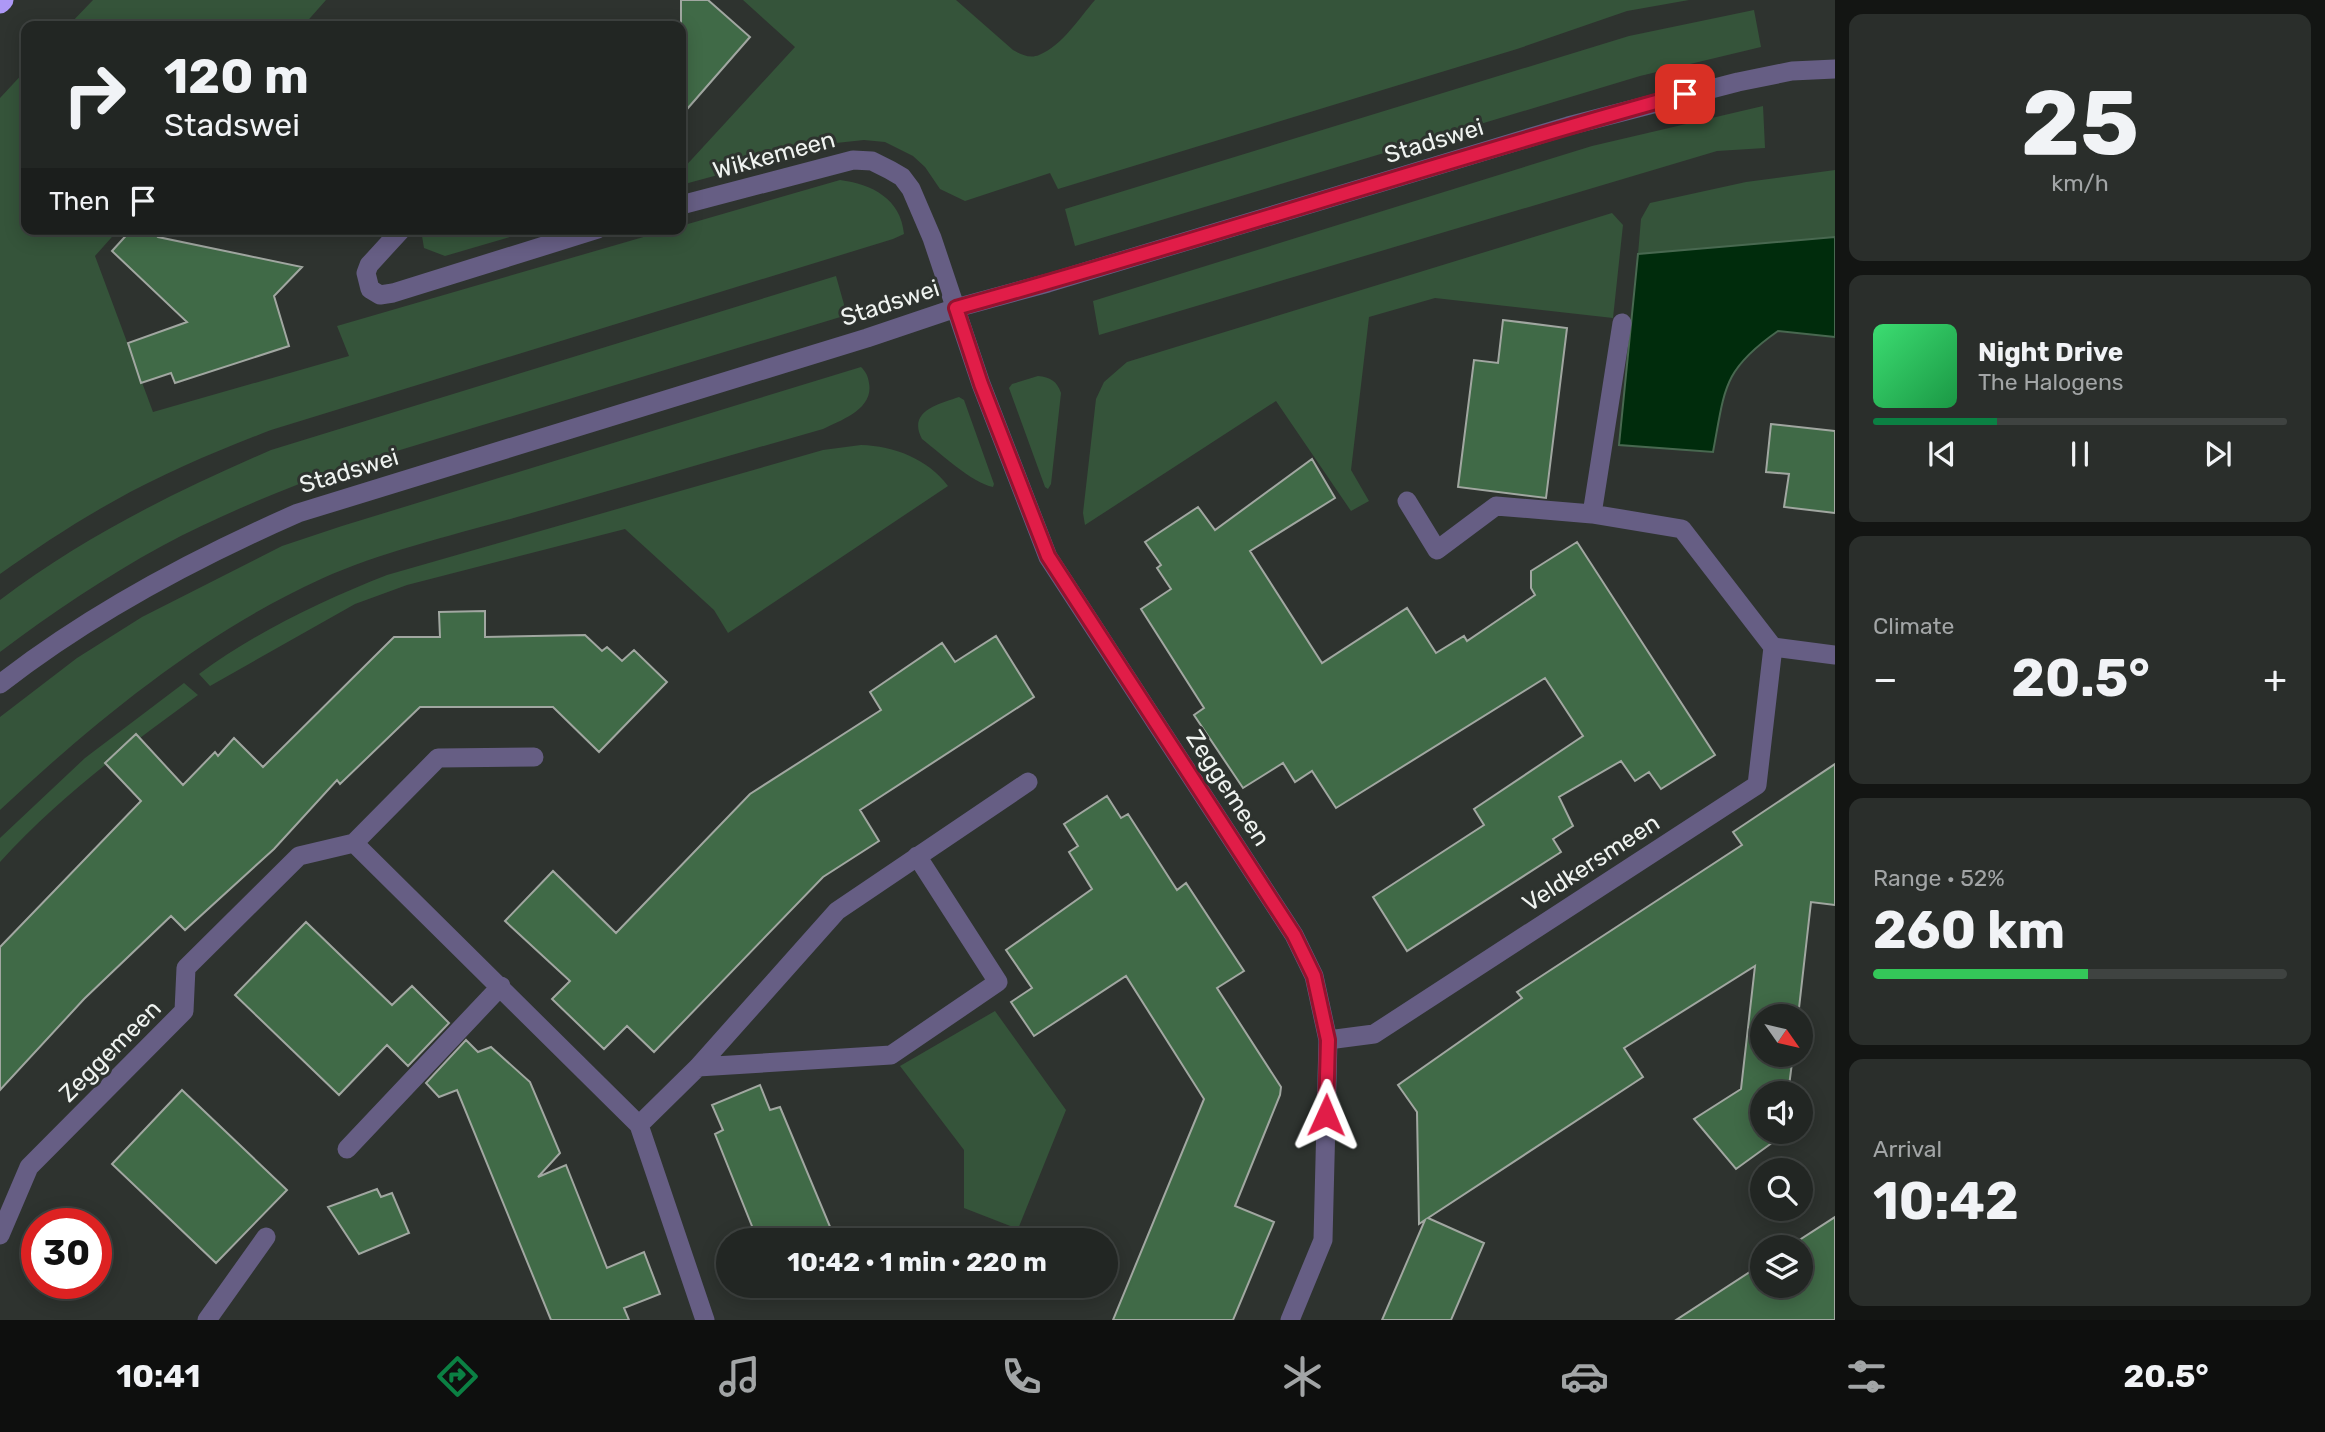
<!DOCTYPE html>
<html lang="en">
<head>
<meta charset="utf-8">
<style>
	body { margin:0; font-family:Rubik,sans-serif; background:#2a2e2b; color:#f1f3f6; height:100vh; display:flex; flex-direction:column; font-size:26px; white-space:nowrap }
	* { box-sizing:border-box; margin:0 }
	p { font-size:23px; color:#a2a5a6 }
	.icon { flex:none; width:38px; height:38px; fill:none; stroke:currentColor; stroke-width:2; stroke-linecap:round; stroke-linejoin:round }
	.map { position:relative; flex:1; overflow:hidden }
	.panel { display:flex; flex-direction:column; gap:14px; padding:14px; background:#131513; width:490px }
	.panel>* { flex:none }
	.top-card { position:absolute; left:21px; top:21px; width:665px; height:214px; border-radius:14px; box-shadow:0 4px 18px #0003,0 0 0 2px #3f4341; background:#222623; color:#f1f3f6; overflow:hidden }
	.needle { width:46px; rotate:124deg }
	.fabs { position:absolute; left:1750px; top:1004px; display:grid; gap:14px }
	.fabs a { display:grid; place-items:center; width:63px; height:63px; border-radius:50%; background:#222623; box-shadow:0 4px 18px #0003,0 0 0 2px #3f4341; font-size:35px }
	.speed { position:absolute; left:21px; top:1208px; display:flex; gap:14px; font-size:35px; font-weight:700; text-align:center }
	.speed>* { display:grid; place-content:center; width:91px; height:91px; border-radius:50%; background:#222623; box-shadow:0 4px 18px #0003,0 0 0 2px #3f4341; line-height:1 }
	.speed .limit { border:10px solid #d22; background:#fff; color:#111 }
	.pin { position:absolute; display:grid; place-items:center; width:60px; height:60px; color:#fff; margin:-30px; border-radius:14px; box-shadow:0 4px 10px #0006 }
	.me { position:absolute; width:77px; margin:-38px; rotate:1deg; stroke-linejoin:round; filter:drop-shadow(0 0 5px #0008) }
	.turn { display:flex; align-items:center; gap:24px; height:147px; padding:0 28px; font-size:32px }
	.turn .icon { width:91px; height:91px; stroke-width:2.5 }
	.turn b { display:block; font-size:49px; line-height:60px }
	.then { display:flex; align-items:center; height:66px; padding:0 28px; background:#0003; gap:14px; font-size:26px }
	.big { font-size:52px; font-weight:700; line-height:1.1 }
	.panel .card { flex:1; display:flex; flex-direction:column; justify-content:center; gap:10px; min-width:0; padding:0 24px; border-radius:14px; background:#2a2e2b }
	.panel .dial { align-items:center; gap:0 }
	.dial b { font-size:91px; line-height:1 }
	.song { display:flex; align-items:center; gap:21px }
	.cover { width:84px; height:84px; border-radius:10px; background:linear-gradient(135deg,hsl(140 70% 55%),hsl(140 70% 35%)) }
	.played { height:7px; border-radius:4px; background:linear-gradient(90deg,#0b8043 30%,#3f4341 30%) }
	.keys { display:flex; justify-content:space-around; direction:ltr }
	.heat { display:flex; justify-content:space-between; align-items:center; font-size:38px; direction:ltr }
	.charge { height:10px; border-radius:5px; background:linear-gradient(90deg,#34c759 52%,#3f4341 0) }
	.trip { position:absolute; left:716px; top:1228px; width:402px; height:70px; border-radius:35px; background:#222623; box-shadow:0 4px 18px #0003,0 0 0 2px #3f4341; font-weight:700; line-height:70px; text-align:center }
	.menu { display:flex; height:112px; justify-content:space-around; align-items:center; background:#0e0f0e; color:#a2a5a6 }
	.menu .icon { width:49px; height:49px }
	.menu .selected { color:#0b8043 }
	.menu b { font-size:32px; color:#f1f3f6 }
	main { display:flex; flex:1; min-height:0 }
	.map>svg:first-child { display:block }
	.green { fill:#35543a }
	.water { fill:#002c0c; stroke:#486850; stroke-width:2 }
	.building { fill:#406a47; stroke:#a1a7a1; stroke-width:2 }
	.lines { fill:none; stroke-linecap:round; stroke-linejoin:round }
	.minor { stroke:#665e84; stroke-width:19 }
	.tertiary { stroke:#665e84; stroke-width:19 }
	.motorway { stroke:#ad98f6; stroke-width:21 }
	.route-casing { stroke:#92132f; stroke-width:18 }
	.route { stroke:#e11d48; stroke-width:12 }
	.labels { text-anchor:middle; stroke-width:6; stroke-linejoin:round; paint-order:stroke }
	.street-label { font-size:24px; fill:#eff3f0; stroke:#2e332f }
</style>
</head>
<body>
<main>
<div class="map">
<svg width="1835" height="1320" viewBox="0 0 1835 1320">
	<rect width="100%" height="100%" fill="#2e332f"/>
	<path class="green" d="M 93,0 L 326,0 L 303,26 L 68,26 Z
		M 743,0 L 956,0 L 1013,50 C 1020,54 1030,59 1039,55 C 1062,46 1080,17 1095,0 L 1689,0 L 1627,11 L 1517,49 L 1058,189 L 1050,173 L 965,201 L 940,189 L 925,167 L 913,156 L 885,142 L 864,140 L 836,143 L 681,185 L 681,171 L 795,47 Z
		M 1754,10 L 1761,47 L 1640,76 L 1075,246 L 1065,209 L 1629,36 Z
		M 26,70 L 26,229 L 119,229 L 95,256 L 153,412 L 349,356 L 337,326 L 671,229 L 681,229 L 681,226 L 840,180 C 872,184 901,199 904,234 L 893,239 L 271,430 C 217,451 164,473 114,501 C 74,523 37,548 0,574 L 0,98 Z
		M 1763,106 L 1765,148 L 1717,151 L 1099,335 L 1093,301 L 1592,146 Z
		M 1835,170 L 1835,237 L 1638,254 L 1641,219 L 1650,203 L 1746,182 Z
		M 1612,213 L 1623,225 L 1613,318 L 1435,298 L 1369,317 L 1351,470 L 1369,501 L 1351,511 L 1276,401 L 1085,525 L 1083,513 L 1096,399 L 1104,382 L 1127,362 Z
		M 427,229 L 537,229 L 445,256 L 424,248 L 422,236 Z
		M 836,276 L 847,315 L 334,470 C 276,493 217,516 162,546 C 105,577 52,613 0,652 L 0,600 C 83,537 176,491 271,450 Z
		M 861,367 C 866,372 868,376 869,383 C 874,409 841,420 823,429 C 724,457 626,486 528,514 C 459,534 386,550 321,579 C 202,633 94,722 0,810 L 0,717 L 77,658 L 142,617 L 282,546 L 342,526 Z
		M 1038,376 C 1050,377 1057,381 1061,393 L 1051,484 L 1048,489 L 1045,487 L 1009,388 L 1012,384 Z
		M 959,397 L 964,400 L 994,484 L 993,487 C 972,483 940,453 922,439 C 907,411 939,404 959,397 Z
		M 861,445 C 894,446 928,459 948,486 L 728,633 L 714,610 L 625,529 L 407,585 L 355,604 L 210,686 L 199,674 C 256,632 321,601 387,575 L 823,450 Z
		M 184,683 L 198,695 C 127,747 59,797 0,862 L 0,838 L 85,758 Z
		M 995,1011 L 1066,1110 L 1018,1229 L 964,1208 L 964,1150 L 900,1066 Z"/>
	<path class="water" d="M 1835,237 L 1835,337 L 1778,331 C 1722,370 1725,389 1713,452 L 1619,445 L 1638,254 Z"/>
	<path class="building" d="M 681,0 L 708,0 L 750,37 L 681,116 Z
		M 132,229 L 150,229 L 158,237 L 302,267 L 274,296 L 289,346 L 175,383 L 171,373 L 141,383 L 128,343 L 187,322 L 112,251 Z
		M 1503,320 L 1567,328 L 1546,498 L 1458,487 L 1474,360 L 1498,363 Z
		M 1771,424 L 1835,431 L 1835,513 L 1784,507 L 1789,474 L 1766,472 Z
		M 1312,459 L 1335,498 L 1250,551 L 1322,663 L 1407,608 L 1436,653 L 1464,636 L 1467,641 L 1535,595 L 1531,588 L 1531,571 L 1577,542 L 1715,755 L 1661,789 L 1649,772 L 1635,781 L 1621,761 L 1559,797 L 1573,826 L 1553,839 L 1561,852 L 1407,951 L 1373,897 L 1484,825 L 1474,809 L 1583,736 L 1545,678 L 1336,808 L 1312,771 L 1295,782 L 1283,763 L 1243,788 L 1194,715 L 1204,708 L 1141,609 L 1171,589 L 1157,568 L 1161,565 L 1145,542 L 1198,507 L 1215,530 Z
		M 485,611 L 485,637 L 585,635 L 602,651 L 607,647 L 622,661 L 634,650 L 667,682 L 599,752 L 553,707 L 420,707 L 340,784 L 337,780 L 274,849 L 185,930 L 171,916 L 84,999 L 0,1090 L 0,947 L 141,801 L 105,763 L 136,734 L 183,785 L 215,752 L 218,756 L 234,738 L 263,767 L 394,637 L 440,637 L 439,612 Z
		M 996,636 L 1034,697 L 860,810 L 879,841 L 823,877 L 654,1052 L 627,1026 L 604,1049 L 552,999 L 570,981 L 505,921 L 553,871 L 616,933 L 750,794 L 881,710 L 870,692 L 942,643 L 955,662 Z
		M 1835,764 L 1835,905 L 1811,902 L 1798,1017 L 1762,1017 L 1762,1055 L 1793,1055 L 1788,1094 L 1762,1094 L 1762,1132 L 1781,1132 L 1780,1137 L 1736,1169 L 1694,1119 L 1741,1089 L 1755,966 L 1624,1048 L 1643,1077 L 1428,1218 L 1484,1243 L 1451,1320 L 1382,1320 L 1425,1220 L 1419,1224 L 1417,1112 L 1398,1085 L 1522,998 L 1517,992 L 1742,845 L 1733,832 Z
		M 1107,796 L 1121,818 L 1128,814 L 1177,890 L 1186,883 L 1244,971 L 1217,988 L 1281,1087 L 1280,1095 L 1235,1206 L 1274,1222 L 1233,1320 L 1113,1320 L 1204,1099 L 1126,976 L 1034,1036 L 1011,1002 L 1032,988 L 1006,950 L 1092,889 L 1069,852 L 1078,846 L 1064,824 Z
		M 306,922 L 392,1005 L 412,986 L 449,1023 L 408,1066 L 387,1045 L 339,1095 L 235,995 Z
		M 466,1040 L 478,1052 L 491,1047 L 530,1082 L 560,1153 L 538,1177 L 566,1165 L 607,1268 L 644,1252 L 660,1294 L 624,1308 L 629,1320 L 551,1320 L 457,1090 L 439,1097 L 426,1083 Z
		M 760,1085 L 770,1110 L 780,1107 L 836,1241 L 758,1241 L 715,1134 L 723,1130 L 712,1105 Z
		M 182,1090 L 287,1190 L 216,1263 L 112,1164 Z
		M 377,1189 L 381,1197 L 392,1193 L 409,1233 L 359,1254 L 328,1207 Z
		M 1835,1217 L 1835,1320 L 1676,1320 L 1762,1264 L 1762,1286 L 1801,1286 L 1801,1248 L 1787,1248 Z"/>
	<g class="lines">
		<path class="minor" d="M 681,205 L 853,160 L 872,161 L 890,170 L 902,177 L 911,189 L 932,238 L 981,384 L 1048,557 L 1294,935 L 1314,976 L 1328,1040 L 1323,1240 L 1290,1320
			M 402,229 L 369,265 L 366,273 L 370,289 L 380,295 L 393,293 L 598,229
			M 1592,514 L 1622,323
			M 1773,647 L 1835,655
			M 354,843 L 639,1125 L 705,1320
			M 1328,1040 L 1374,1034 L 1757,785 L 1773,647 L 1682,529 L 1592,514 L 1496,506 L 1437,550 L 1407,501
			M 698,1067 L 891,1055 L 998,982 L 917,856
			M 639,1125 L 698,1067 L 837,911 L 1028,782
			M 347,1149 L 501,986
			M 0,1235 L 29,1167 L 184,1011 L 186,968 L 299,856 L 354,843 L 438,758 L 534,757
			M 207,1320 L 266,1237"/>
		<path class="tertiary" d="M 0,684 C 91,613 193,559 298,513 L 867,338 L 956,308 L 1048,283 L 1568,126 L 1738,82 L 1792,71 L 1835,69"/>
		<path class="motorway" d="M 0,3 L 3,0"/>
	</g>
	<g class="lines">
		<g class="route-casing">
			<path id="route" d="M 1326,1115 L 1328,1040 L 1314,976 L 1294,935 L 1048,556 L 981,384 L 956,308 C 1200,241 1440,161 1685,94"/>
		</g>
		<use href="#route" class="route"/>
	</g>
	<g class="labels">
		<g class="street-label">
			<text transform="translate(1434 141) rotate(-17)" y="8">Stadswei</text>
			<text transform="translate(774 155) rotate(-15)" y="8">Wikkemeen</text>
			<text transform="translate(890 303) rotate(-18)" y="8">Stadswei</text>
			<text transform="translate(349 471) rotate(-17)" y="8">Stadswei</text>
			<text transform="translate(1228 788) rotate(57)" y="8">Zeggemeen</text>
			<text transform="translate(1591 863) rotate(-33)" y="8">Veldkersmeen</text>
			<text transform="translate(110 1051) rotate(-45)" y="8">Zeggemeen</text>
		</g>
	</g>
</svg>
<div class="fabs">
<a><svg class="needle" viewBox="-14 -14 28 28"><path d="M0-13l5 13h-10z" fill="#e53935"/><path d="M0 13l5-13h-10z" fill="#a2a5a6"/></svg></a>
<a><svg class="icon" aria-label="sound" viewBox="0 0 24 24"><path d="M4 9h4l5-4v14l-5-4H4zM17 9q2 3 0 6"/></svg></a>
<a><svg class="icon" aria-label="search" viewBox="0 0 24 24"><circle cx="10" cy="10" r="6"/><path d="M15 15l6 6"/></svg></a>
<a><svg class="icon" aria-label="layers" viewBox="0 0 24 24"><path d="M12 4l9 5-9 5-9-5zM3 14l9 5 9-5"/></svg></a>
</div>
<div class="speed"><div class="limit">30</div></div>
<div class="pin" style="left:1685px;top:94px;background:#d93025"><svg class="icon" aria-label="arrive" viewBox="0 0 24 24"><path d="M6 21V4h12l-3 4 3 4H6"/></svg></div>
<svg class="me" style="left:1326px;top:1115px" viewBox="-20 -20 40 40"><path d="M0-17L14 15 0 8-14 15z" fill="#e11d48" stroke="#fff" stroke-width="4"/></svg>
<div class="trip">10:42 · 1 min · 220 m</div>
<div class="top-card">
<div class="turn"><svg class="icon" aria-label="right" viewBox="0 0 24 24"><path d="M7 20v-9h11M14 6l5 5-5 5"/></svg><div><b>120 m</b>Stadswei</div></div>
<div class="then">Then<svg class="icon" aria-label="arrive" viewBox="0 0 24 24"><path d="M6 21V4h12l-3 4 3 4H6"/></svg></div>
</div>
</div>
<section class="panel">
<div class="card dial"><b>25</b><p>km/h</p></div>
<div class="card">
<div class="song"><i class="cover"></i><div><b>Night Drive</b><p>The Halogens</p></div></div>
<div class="played"></div>
<div class="keys"><svg class="icon" aria-label="previous" viewBox="0 0 24 24"><path d="M18 5L8 12l10 7zM5 5v14"/></svg><svg class="icon" aria-label="pause" viewBox="0 0 24 24"><path d="M8 5v14M16 5v14"/></svg><svg class="icon" aria-label="next" viewBox="0 0 24 24"><path d="M6 5l10 7-10 7zM19 5v14"/></svg></div>
</div>
<div class="card"><p>Climate</p>
<div class="heat"><a>−</a><b class="big">20.5°</b><a>+</a></div>
</div>
<div class="card"><p>Range · 52%</p><b class="big">260 km</b><div class="charge"></div></div>
<div class="card"><p>Arrival</p><b class="big">10:42</b></div>
</section>
</main>
<nav class="menu">
<b>10:41</b>
<svg class="icon selected" aria-label="directions" viewBox="0 0 24 24"><path d="M12 3l9 9-9 9-9-9zM9 14v-3h6M13 9l2 2-2 2"/></svg>
<svg class="icon" aria-label="music" viewBox="0 0 24 24"><path d="M9 18V5l10-2v13"/><circle cx="6" cy="18" r="3"/><circle cx="16" cy="16" r="3"/></svg>
<svg class="icon" aria-label="phone" viewBox="0 0 24 24"><path d="M5 4h4l2 5-3 2q2 4 5 5l2-3 5 2v4C11 20 4 13 5 4z"/></svg>
<svg class="icon" aria-label="climate" viewBox="0 0 24 24"><path d="M12 3v18M4 7l16 10M4 17L20 7"/></svg>
<svg class="icon" aria-label="car" viewBox="0 0 24 24"><path d="M5 17H2v-5l4-1 3-4h7l3 4 3 1v5h-3M9 17h6M6 11h13"/><circle cx="7" cy="17" r="2"/><circle cx="17" cy="17" r="2"/></svg>
<svg class="icon" aria-label="filters" viewBox="0 0 24 24"><path d="M4 7h16M4 17h16"/><circle cx="9" cy="7" r="2"/><circle cx="15" cy="17" r="2"/></svg>
<b>20.5°</b>
</nav>
</body>
</html>
